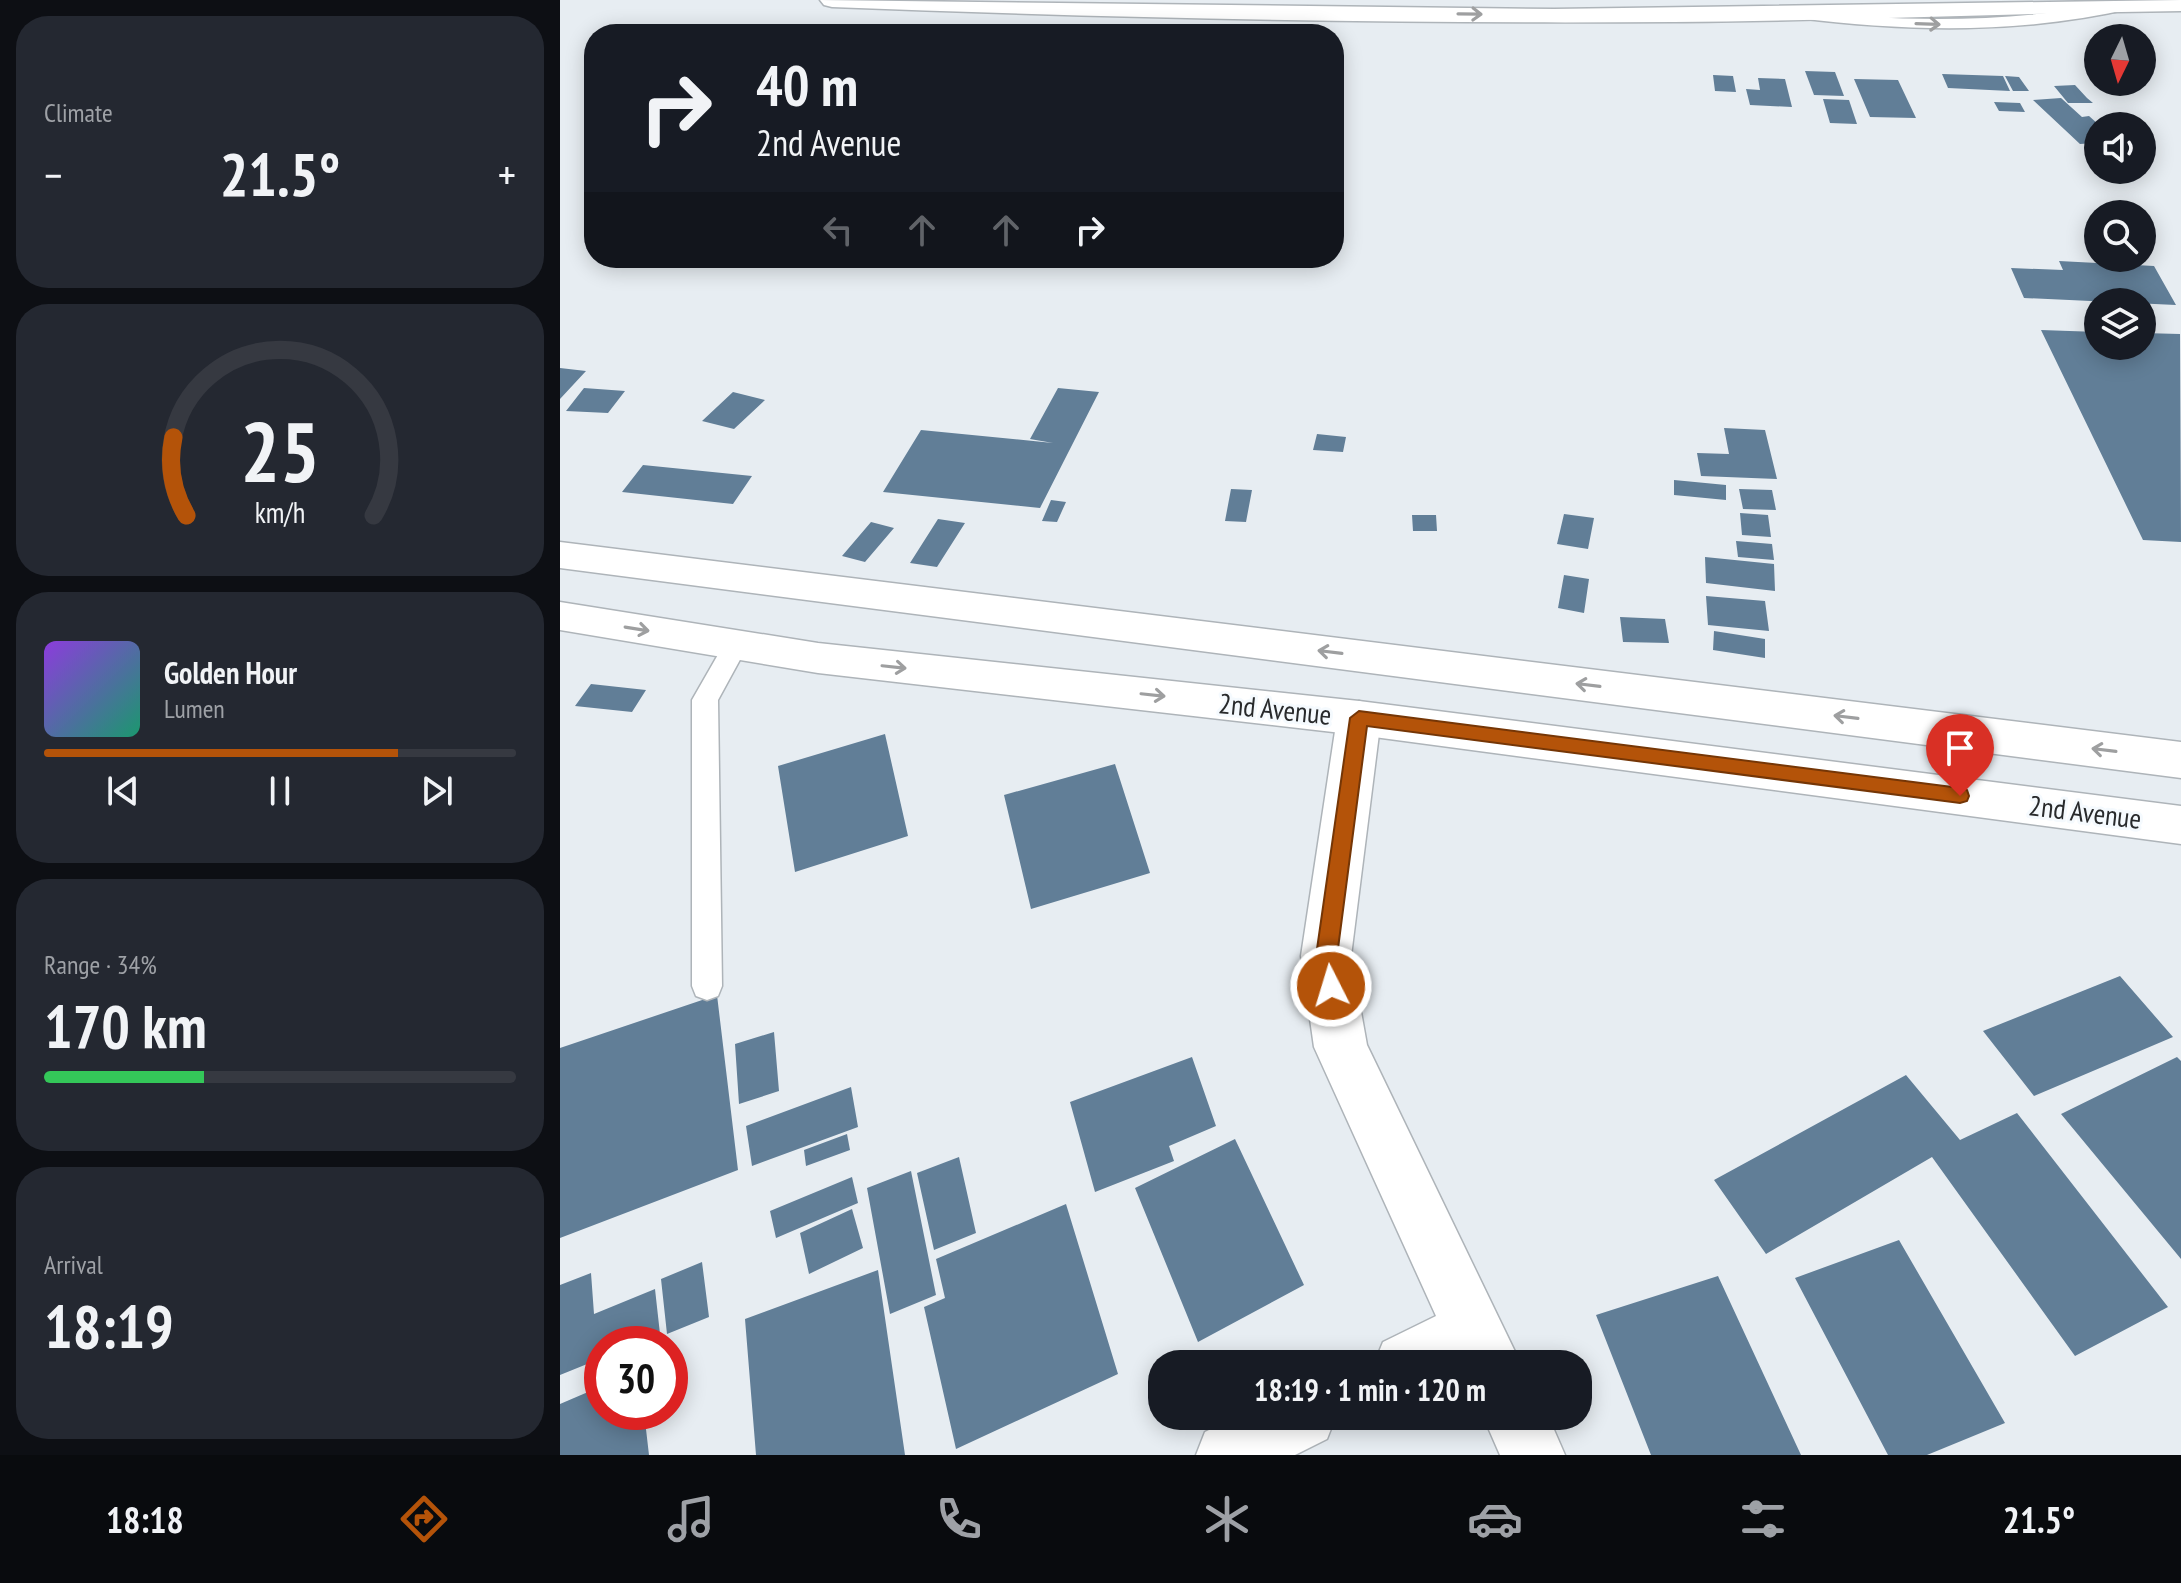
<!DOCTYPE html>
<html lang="en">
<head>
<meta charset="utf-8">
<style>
	body { margin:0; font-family:"PT Sans Narrow",sans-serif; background:#242831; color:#f1f3f6; height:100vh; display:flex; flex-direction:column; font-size:30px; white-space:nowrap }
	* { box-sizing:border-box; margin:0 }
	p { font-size:26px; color:#9ea1a6 }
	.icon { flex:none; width:44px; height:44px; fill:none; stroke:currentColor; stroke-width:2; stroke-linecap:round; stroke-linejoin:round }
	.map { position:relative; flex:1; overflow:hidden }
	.side { display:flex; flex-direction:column; gap:16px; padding:16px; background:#0d0f14; width:560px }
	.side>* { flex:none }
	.hud { position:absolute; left:24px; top:24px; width:760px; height:244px; border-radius:32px; box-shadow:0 4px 20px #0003; background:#171b24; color:#f1f3f6; overflow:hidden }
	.needle { width:52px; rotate:185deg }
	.tools { position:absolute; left:1524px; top:24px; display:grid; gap:16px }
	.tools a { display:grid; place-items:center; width:72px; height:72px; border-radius:50%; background:#171b24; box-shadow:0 4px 20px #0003; font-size:40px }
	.speed { position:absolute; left:24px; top:1326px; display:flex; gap:16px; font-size:40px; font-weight:700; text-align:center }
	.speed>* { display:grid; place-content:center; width:104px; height:104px; border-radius:50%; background:#171b24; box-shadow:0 4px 20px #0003; line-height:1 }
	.speed .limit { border:12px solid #d22; background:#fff; color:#111 }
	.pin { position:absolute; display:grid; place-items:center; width:68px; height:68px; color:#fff; margin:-82px -34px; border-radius:50% 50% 50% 0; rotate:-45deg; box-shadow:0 0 8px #0007 }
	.pin .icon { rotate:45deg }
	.me { position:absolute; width:88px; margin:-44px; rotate:355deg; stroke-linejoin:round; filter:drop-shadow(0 0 6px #0008) }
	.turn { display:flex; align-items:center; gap:28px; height:168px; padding:0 40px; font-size:36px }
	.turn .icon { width:104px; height:104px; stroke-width:2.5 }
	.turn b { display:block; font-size:56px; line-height:68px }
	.lanes { display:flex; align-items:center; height:76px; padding:0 40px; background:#0003; justify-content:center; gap:40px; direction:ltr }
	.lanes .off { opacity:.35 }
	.big { font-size:60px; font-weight:800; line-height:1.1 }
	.side .widget { flex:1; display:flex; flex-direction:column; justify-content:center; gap:12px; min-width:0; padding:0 28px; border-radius:32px; background:#242831 }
	.side .dial { align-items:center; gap:0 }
	.dial svg { height:208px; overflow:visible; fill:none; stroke:#363941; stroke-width:7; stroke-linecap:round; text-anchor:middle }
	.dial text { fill:#f1f3f6; stroke:none }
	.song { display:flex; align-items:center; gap:24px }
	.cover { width:96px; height:96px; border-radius:12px; background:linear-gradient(135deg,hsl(270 70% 55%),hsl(160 70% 35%)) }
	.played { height:8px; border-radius:4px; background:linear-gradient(90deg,#b45309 75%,#363941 75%) }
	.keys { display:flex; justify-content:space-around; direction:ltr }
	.heat { display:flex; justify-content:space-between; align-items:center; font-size:44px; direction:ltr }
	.charge { height:12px; border-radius:6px; background:linear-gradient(90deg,#34c759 34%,#363941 0) }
	.trip { position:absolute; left:588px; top:1350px; width:444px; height:80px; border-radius:32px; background:#171b24; box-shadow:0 4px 20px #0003; font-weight:800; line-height:80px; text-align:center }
	.tab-bar { display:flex; height:128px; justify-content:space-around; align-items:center; background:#090b0e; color:#9ea1a6 }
	.tab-bar .icon { width:56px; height:56px }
	.tab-bar .active { color:#b45309 }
	.tab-bar b { font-size:36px; color:#f1f3f6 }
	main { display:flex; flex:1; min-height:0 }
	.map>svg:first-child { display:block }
	.building { fill:#617e97 }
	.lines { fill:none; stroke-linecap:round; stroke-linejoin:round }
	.lane-casing { stroke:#aeb4b9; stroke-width:3 }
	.street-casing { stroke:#aeb4b9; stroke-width:3 }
	.secondary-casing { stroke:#aeb4b9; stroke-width:3 }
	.primary-casing { stroke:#aeb4b9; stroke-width:3 }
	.lane { fill:#fff; fill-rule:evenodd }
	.street { fill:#fff; fill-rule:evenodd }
	.secondary { fill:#fff; fill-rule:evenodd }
	.primary { fill:#fff; fill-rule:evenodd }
	.oneway { stroke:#9e9fa0 }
	.route { fill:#b45309; stroke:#753606; stroke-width:2 }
	.labels { text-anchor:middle; stroke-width:6; stroke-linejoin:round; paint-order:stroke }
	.street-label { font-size:28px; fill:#282a2c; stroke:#f5fafe }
</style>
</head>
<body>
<main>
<section class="side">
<div class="widget"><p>Climate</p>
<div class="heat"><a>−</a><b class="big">21.5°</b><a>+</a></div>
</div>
<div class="widget dial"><svg viewBox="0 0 100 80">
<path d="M14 69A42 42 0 1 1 86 69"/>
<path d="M14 69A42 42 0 0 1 9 39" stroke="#b45309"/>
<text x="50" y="56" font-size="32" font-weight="700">25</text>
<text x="50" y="72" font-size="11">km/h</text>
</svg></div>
<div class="widget">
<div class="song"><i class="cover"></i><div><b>Golden Hour</b><p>Lumen</p></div></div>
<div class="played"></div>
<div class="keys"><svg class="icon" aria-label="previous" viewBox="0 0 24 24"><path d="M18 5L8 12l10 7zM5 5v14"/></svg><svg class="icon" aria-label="pause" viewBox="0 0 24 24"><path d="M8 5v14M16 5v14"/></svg><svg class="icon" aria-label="next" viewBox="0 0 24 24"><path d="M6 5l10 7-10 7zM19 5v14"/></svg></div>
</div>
<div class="widget"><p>Range · 34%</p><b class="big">170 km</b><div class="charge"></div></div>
<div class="widget"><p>Arrival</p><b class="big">18:19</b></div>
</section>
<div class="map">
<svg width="1621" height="1455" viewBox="0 0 1621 1455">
	<rect width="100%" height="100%" fill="#e7edf2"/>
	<path class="building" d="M 1245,71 L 1275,72 L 1284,96 L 1254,95 Z
		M 1382,74 L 1443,76 L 1450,91 L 1388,88 Z
		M 1153,75 L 1173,76 L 1176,92 L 1155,91 Z
		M 1445,76 L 1459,77 L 1469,91 L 1453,91 Z
		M 1198,78 L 1225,79 L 1232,107 L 1190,105 L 1186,89 L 1200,90 Z
		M 1294,79 L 1338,80 L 1356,118 L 1310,117 Z
		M 1515,85 L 1527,98 L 1533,103 L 1508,103 L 1494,86 Z
		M 1501,98 L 1522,117 L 1529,116 L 1538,124 L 1538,138 L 1530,138 L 1535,143 L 1520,144 L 1473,100 Z
		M 1263,99 L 1289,100 L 1297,124 L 1270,123 Z
		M 1434,102 L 1460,103 L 1465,112 L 1439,111 Z
		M 1499,261 L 1594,266 L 1616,305 L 1464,298 L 1451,268 L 1503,270 Z
		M 1481,330 L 1538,332 L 1538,346 L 1582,346 L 1582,333 L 1620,334 L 1621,542 L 1583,540 Z
		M 0,368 L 26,371 L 0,399 Z
		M 24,388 L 65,391 L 48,413 L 6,411 Z
		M 498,388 L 539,392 L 480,508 L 323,492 L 361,430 L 493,443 L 470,439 Z
		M 173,392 L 205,400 L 174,429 L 142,421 Z
		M 1164,428 L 1205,430 L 1217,479 L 1141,476 L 1137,453 L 1169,454 Z
		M 757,434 L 786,437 L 783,452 L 753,450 Z
		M 83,465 L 192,476 L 173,504 L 62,492 Z
		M 1114,480 L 1166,485 L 1166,500 L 1114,495 Z
		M 671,489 L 692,490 L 686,522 L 665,521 Z
		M 1179,489 L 1212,490 L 1216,510 L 1183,509 Z
		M 491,500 L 506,502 L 497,522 L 482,521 Z
		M 1180,513 L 1208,515 L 1211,537 L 1182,535 Z
		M 1004,514 L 1034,518 L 1028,549 L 997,544 Z
		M 852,515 L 876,515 L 877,531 L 853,531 Z
		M 378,519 L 405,523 L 377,567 L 350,563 Z
		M 311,522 L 334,528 L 305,562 L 282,556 Z
		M 1176,541 L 1212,544 L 1214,560 L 1178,557 Z
		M 1145,557 L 1214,564 L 1215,591 L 1146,583 Z
		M 1004,575 L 1029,579 L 1024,613 L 998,608 Z
		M 1146,596 L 1205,601 L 1209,631 L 1148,625 Z
		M 1060,617 L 1105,619 L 1109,643 L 1063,642 Z
		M 1154,631 L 1205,639 L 1205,658 L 1153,650 Z
		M 31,684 L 86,690 L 72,712 L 15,706 Z
		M 325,734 L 348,836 L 235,872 L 218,766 Z
		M 555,764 L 590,873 L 471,909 L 444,795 Z
		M 1560,976 L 1613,1037 L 1474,1096 L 1423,1031 Z
		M 157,995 L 178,1170 L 0,1238 L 0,1048 Z
		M 214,1032 L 219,1091 L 179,1104 L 175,1044 Z
		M 632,1057 L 656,1126 L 609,1146 L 614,1161 L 535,1192 L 510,1102 Z
		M 1617,1057 L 1621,1061 L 1621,1259 L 1501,1114 Z
		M 1346,1075 L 1400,1140 L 1457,1113 L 1608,1307 L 1515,1356 L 1372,1157 L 1206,1254 L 1154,1180 Z
		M 291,1087 L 298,1127 L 192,1166 L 186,1126 Z
		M 287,1134 L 290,1150 L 246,1166 L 244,1150 Z
		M 675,1139 L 744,1285 L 638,1342 L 575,1188 Z
		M 399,1157 L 416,1233 L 374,1250 L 357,1173 Z
		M 351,1171 L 376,1295 L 330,1314 L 307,1188 Z
		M 292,1177 L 298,1203 L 216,1238 L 210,1211 Z
		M 506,1204 L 558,1374 L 396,1449 L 364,1307 L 385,1298 L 376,1259 Z
		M 292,1209 L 303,1248 L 249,1274 L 240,1233 Z
		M 1339,1240 L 1445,1423 L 1367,1455 L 1328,1455 L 1235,1278 Z
		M 142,1262 L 149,1317 L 107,1334 L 101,1279 Z
		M 318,1270 L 345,1455 L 196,1455 L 185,1319 Z
		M 31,1273 L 34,1314 L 95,1289 L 100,1334 L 75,1344 L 42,1344 L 42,1358 L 0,1375 L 0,1285 Z
		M 1158,1276 L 1241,1455 L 1091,1455 L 1036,1315 Z
		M 42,1386 L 42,1412 L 84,1412 L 89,1455 L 0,1455 L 0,1404 Z"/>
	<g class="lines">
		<g class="lane-casing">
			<path id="lane" d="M 1568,1 L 1575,5 L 1573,8 C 1463,34 1350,32 1238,18 L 1231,14 L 1238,10 C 1350,24 1458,22 1568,1 Z
				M 176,636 L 185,639 L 188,645 L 158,700 L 162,986 L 158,996 L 147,1000 L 136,996 L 132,986 L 132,700 L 167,639 Z"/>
		</g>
		<g class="street-casing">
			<path id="street" d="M 799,701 L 814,706 L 821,718 L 791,956 L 807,1045 L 961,1364 L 814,1364 L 823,1342 L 876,1316 L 754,1047 L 741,956 L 777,718 L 784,706 Z
				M 677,1416 L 776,1416 L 767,1439 L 735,1455 L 636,1455 L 645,1432 Z
				M 923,1416 L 988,1416 L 1005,1455 L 940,1455 Z"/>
		</g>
		<g class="secondary-casing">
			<path id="secondary" d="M 0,542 L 1621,742 L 1621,778 L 0,568 Z
				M 0,602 L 258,643 L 799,701 L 1621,806 L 1621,844 L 799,735 L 258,673 L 0,630 Z"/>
		</g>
		<g class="primary-casing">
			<path id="primary" d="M 260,0 L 994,9 L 1621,0 L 1621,11 C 1451,13 1282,21 1113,22 C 832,24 552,18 272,7 L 264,5 Z"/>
		</g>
		<use href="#lane" class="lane"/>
		<use href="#street" class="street"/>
		<use href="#secondary" class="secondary"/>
		<use href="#primary" class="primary"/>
	</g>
	<defs><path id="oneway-shaft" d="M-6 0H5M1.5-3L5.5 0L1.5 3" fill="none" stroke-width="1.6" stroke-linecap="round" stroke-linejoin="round" transform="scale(2)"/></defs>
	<g class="oneway">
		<use href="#oneway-shaft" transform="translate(910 14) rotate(1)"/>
		<use href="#oneway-shaft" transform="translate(1368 24) rotate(2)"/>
		<use href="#oneway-shaft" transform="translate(77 629) rotate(9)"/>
		<use href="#oneway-shaft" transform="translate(770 652) rotate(-173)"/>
		<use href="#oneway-shaft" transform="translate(334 667) rotate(6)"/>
		<use href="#oneway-shaft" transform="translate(1028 685) rotate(-173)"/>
		<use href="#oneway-shaft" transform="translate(593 695) rotate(6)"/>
		<use href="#oneway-shaft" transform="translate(1286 717) rotate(-173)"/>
		<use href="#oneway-shaft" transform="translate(1544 750) rotate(-173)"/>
	</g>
	<path class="route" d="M 799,711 L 1400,788 L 1407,790 L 1409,796 L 1407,801 L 1400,803 L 807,726 L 777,956 L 782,986 L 779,993 L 771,996 L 764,993 L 756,956 L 790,718 Z"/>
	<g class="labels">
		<g class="street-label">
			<text transform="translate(715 709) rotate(6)" y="10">2nd Avenue</text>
			<text transform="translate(1525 812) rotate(7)" y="10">2nd Avenue</text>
		</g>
	</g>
</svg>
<div class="tools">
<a><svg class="needle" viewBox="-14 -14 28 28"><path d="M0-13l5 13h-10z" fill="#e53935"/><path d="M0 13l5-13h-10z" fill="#9ea1a6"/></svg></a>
<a><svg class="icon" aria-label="sound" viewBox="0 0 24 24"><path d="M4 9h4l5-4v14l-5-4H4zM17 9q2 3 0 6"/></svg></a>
<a><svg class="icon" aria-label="search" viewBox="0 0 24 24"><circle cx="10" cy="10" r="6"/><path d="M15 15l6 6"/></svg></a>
<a><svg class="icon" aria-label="layers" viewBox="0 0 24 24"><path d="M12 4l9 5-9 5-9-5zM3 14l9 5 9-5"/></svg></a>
</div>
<div class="speed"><div class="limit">30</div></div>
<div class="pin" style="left:1400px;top:796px;background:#d93025"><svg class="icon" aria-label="arrive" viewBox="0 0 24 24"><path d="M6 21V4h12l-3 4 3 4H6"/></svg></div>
<svg class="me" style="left:771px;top:986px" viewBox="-20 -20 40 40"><circle r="17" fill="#b45309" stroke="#fff" stroke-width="3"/><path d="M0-11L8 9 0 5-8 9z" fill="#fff"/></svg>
<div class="trip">18:19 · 1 min · 120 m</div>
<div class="hud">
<div class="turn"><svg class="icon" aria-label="right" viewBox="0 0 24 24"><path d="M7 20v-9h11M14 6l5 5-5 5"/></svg><div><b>40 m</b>2nd Avenue</div></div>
<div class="lanes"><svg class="icon off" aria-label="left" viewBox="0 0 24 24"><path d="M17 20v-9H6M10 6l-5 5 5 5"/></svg><svg class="icon off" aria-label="ahead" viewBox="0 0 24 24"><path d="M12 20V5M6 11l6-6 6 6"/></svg><svg class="icon off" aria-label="ahead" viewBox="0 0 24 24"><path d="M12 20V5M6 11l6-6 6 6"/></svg><svg class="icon" aria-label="right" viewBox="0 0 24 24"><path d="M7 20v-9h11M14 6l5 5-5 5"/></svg></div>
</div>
</div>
</main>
<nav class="tab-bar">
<b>18:18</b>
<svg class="icon active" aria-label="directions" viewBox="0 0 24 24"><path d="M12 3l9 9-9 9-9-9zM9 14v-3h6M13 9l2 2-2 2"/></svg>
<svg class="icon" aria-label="music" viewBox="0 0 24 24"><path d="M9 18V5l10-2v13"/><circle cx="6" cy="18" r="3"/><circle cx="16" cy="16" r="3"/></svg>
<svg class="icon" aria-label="phone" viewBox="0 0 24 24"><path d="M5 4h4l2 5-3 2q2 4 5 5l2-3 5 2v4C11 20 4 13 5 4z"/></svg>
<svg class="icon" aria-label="climate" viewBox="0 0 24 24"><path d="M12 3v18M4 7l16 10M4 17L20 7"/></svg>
<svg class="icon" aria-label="car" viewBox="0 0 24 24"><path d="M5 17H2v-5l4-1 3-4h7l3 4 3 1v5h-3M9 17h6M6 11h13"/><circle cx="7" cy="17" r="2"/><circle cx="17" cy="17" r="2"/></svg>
<svg class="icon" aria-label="filters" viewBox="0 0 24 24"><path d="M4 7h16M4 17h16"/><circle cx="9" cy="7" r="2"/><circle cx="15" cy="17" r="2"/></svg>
<b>21.5°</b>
</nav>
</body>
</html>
